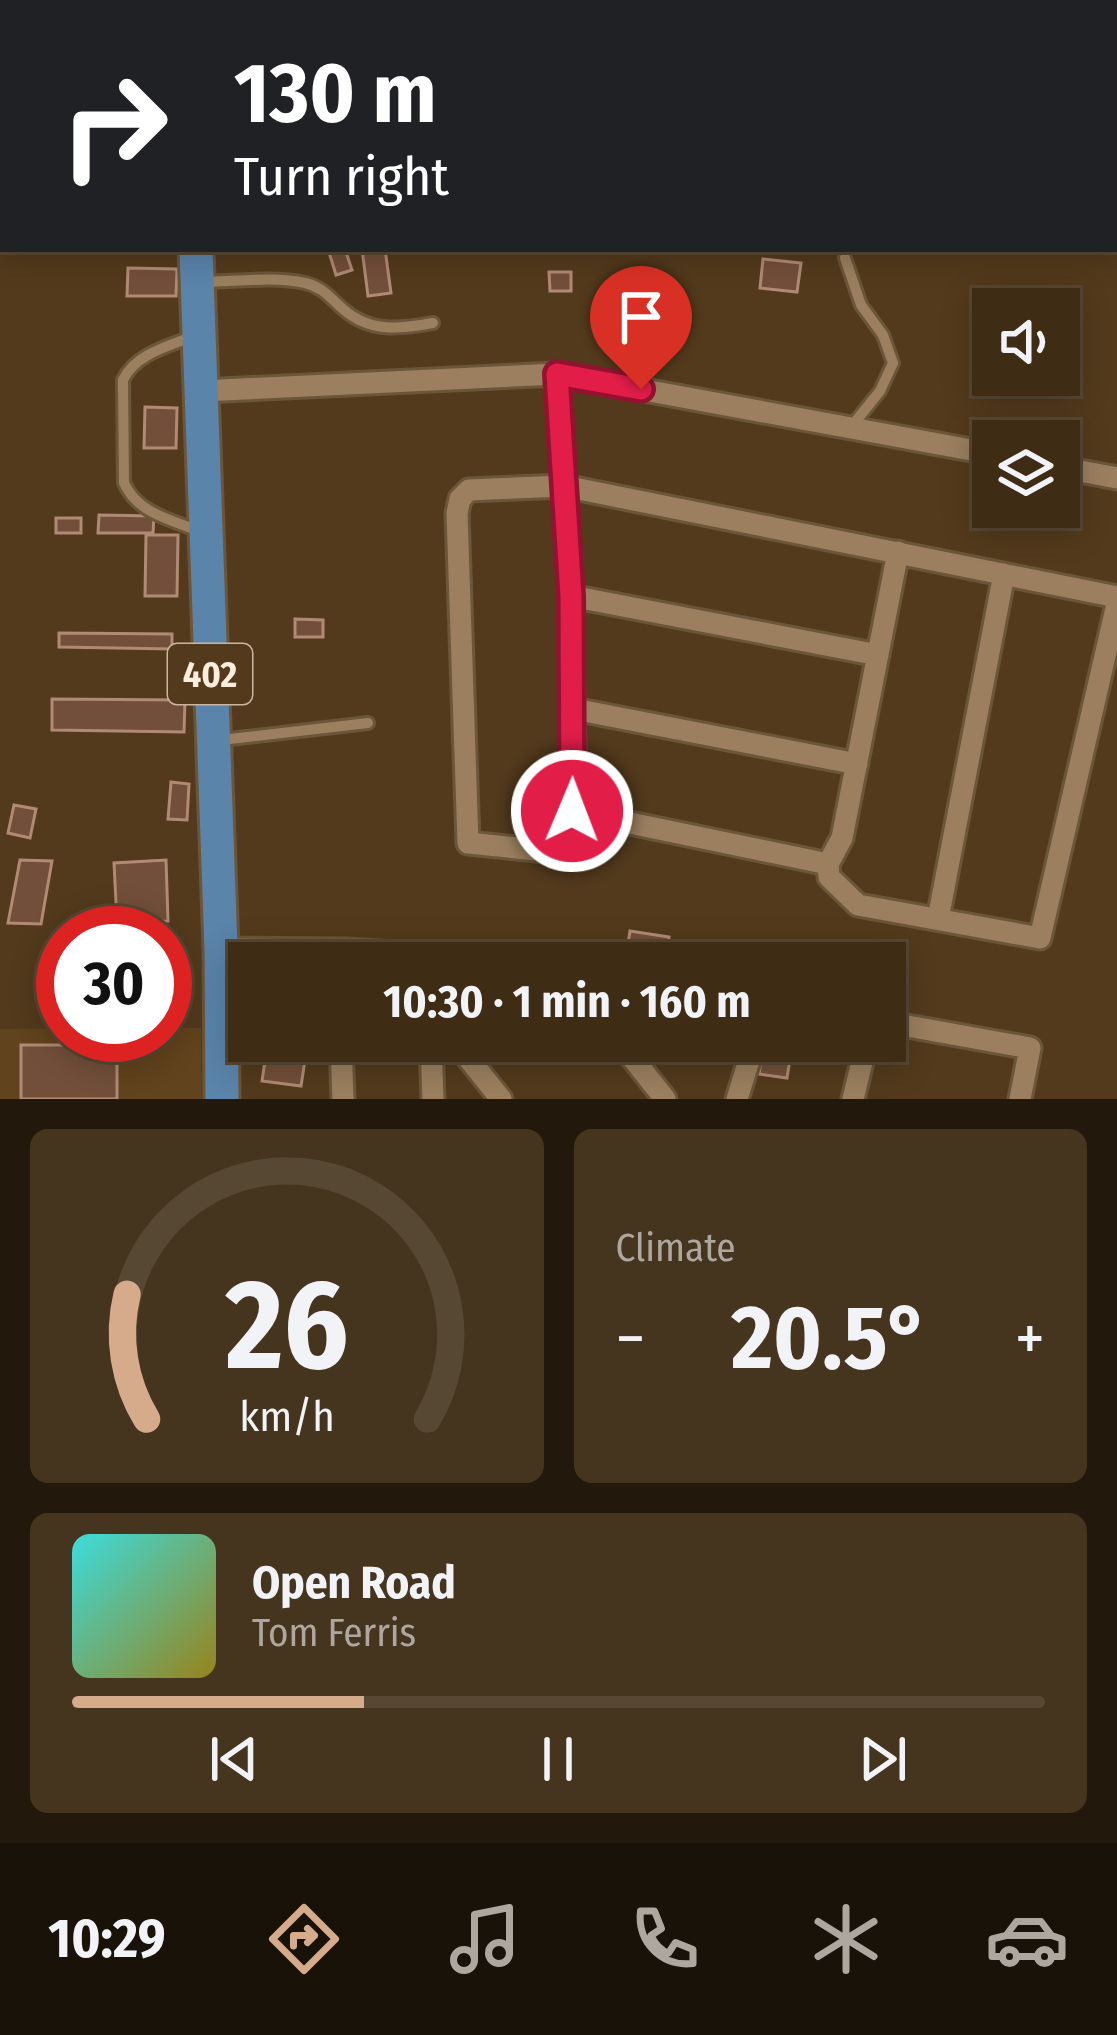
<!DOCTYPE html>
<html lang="en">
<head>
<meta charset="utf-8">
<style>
	body { margin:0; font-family:"Fira Sans Condensed",sans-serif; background:#45341e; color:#f1f3f6; height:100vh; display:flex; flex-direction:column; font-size:45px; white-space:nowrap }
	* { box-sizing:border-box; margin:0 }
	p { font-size:39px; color:#ada7a0 }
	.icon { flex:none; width:66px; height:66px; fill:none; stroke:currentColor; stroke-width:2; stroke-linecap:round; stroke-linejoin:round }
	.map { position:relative; height:1099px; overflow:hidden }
	.side { display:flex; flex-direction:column; gap:30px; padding:30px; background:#22180c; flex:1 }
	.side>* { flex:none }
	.guide { position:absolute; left:0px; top:0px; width:1119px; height:252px; box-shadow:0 6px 30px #0003,0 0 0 3px #574834; background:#202124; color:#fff; overflow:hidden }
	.buttons { position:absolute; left:972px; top:288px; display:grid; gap:24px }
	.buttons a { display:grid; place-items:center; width:108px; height:108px; border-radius:0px; background:#3e2c15; box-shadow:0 6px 30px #0003,0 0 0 3px #574834; font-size:60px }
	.speed { position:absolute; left:36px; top:906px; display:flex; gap:24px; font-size:60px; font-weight:700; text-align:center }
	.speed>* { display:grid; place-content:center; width:156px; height:156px; border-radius:50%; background:#3e2c15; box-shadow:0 6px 30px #0003,0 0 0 3px #574834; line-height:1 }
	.speed .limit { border:18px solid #d22; background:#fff; color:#111 }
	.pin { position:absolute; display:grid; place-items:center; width:102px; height:102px; color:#fff; margin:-123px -51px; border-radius:50% 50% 50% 0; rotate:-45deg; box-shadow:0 0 12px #0007 }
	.pin .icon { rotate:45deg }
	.me { position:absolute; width:132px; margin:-66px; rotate:1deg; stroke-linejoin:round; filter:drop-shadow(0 0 9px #0008) }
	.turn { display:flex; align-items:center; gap:42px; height:252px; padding:0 36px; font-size:54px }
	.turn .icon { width:156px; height:156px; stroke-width:2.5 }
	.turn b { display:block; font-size:84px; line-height:102px }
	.big { font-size:90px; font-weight:700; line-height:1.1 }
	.side .card { flex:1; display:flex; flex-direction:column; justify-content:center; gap:18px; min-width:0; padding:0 42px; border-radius:18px; background:#45341e }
	.side .dial { align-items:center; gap:0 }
	.dial svg { height:312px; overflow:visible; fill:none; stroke:#574834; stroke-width:7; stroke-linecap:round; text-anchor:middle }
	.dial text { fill:#f1f3f6; stroke:none }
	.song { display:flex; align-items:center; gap:36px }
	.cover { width:144px; height:144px; border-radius:18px; background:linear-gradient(135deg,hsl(180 70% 55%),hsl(50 70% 35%)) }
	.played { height:12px; border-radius:6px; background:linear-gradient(90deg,#d6ab8b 30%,#574834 30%) }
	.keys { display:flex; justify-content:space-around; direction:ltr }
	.heat { display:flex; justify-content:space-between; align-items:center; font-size:66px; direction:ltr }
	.side .tiles { flex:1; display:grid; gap:30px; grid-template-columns:1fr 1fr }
	.card:last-child { grid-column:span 2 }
	.trip { position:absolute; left:228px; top:942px; width:678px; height:120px; border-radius:0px; background:#3e2c15; box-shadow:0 6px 30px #0003,0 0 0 3px #574834; font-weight:700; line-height:120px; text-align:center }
	.tab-bar { display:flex; height:192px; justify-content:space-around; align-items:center; background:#191208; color:#ada7a0 }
	.tab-bar .icon { width:84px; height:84px }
	.tab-bar .selected { color:#d6ab8b }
	.tab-bar b { font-size:54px; color:#f1f3f6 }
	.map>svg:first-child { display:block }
	.built { fill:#61431d }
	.building { fill:#724f3a; stroke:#b08a74; stroke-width:3 }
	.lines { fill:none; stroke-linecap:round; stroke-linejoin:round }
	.service-casing { stroke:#6b563a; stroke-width:16 }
	.minor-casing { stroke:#6b563a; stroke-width:27 }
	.primary-casing { stroke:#6b563a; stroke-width:39 }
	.service { stroke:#9b7f5f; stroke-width:10 }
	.minor { stroke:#9b7f5f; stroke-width:21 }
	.primary { stroke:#5b84aa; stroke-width:33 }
	.route-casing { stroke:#92132f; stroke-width:30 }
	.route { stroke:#e11d48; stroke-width:21 }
	.labels { text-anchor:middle; stroke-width:12; stroke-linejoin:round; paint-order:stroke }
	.shield { fill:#533a1c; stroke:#c9b7a2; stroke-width:3 }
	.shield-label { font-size:36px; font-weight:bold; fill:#fceddc }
</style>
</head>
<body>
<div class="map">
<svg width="1117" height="1099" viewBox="0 0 1117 1099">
	<rect width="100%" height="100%" fill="#533a1c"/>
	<path class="built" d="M 165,1028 L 201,1028 L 202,1099 L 0,1099 L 0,1029 L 63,1029 L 63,1035 L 165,1035 Z"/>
	<path class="building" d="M 328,249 L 345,249 L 352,270 L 336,275 Z
		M 362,249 L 385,249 L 391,293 L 368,296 Z
		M 763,259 L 801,263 L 797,292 L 760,288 Z
		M 128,268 L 177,269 L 176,296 L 127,296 Z
		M 549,272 L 571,272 L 571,291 L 550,291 Z
		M 145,407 L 177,408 L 176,448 L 144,448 Z
		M 99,515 L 154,516 L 153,533 L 98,533 Z
		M 56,518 L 81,518 L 81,533 L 56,533 Z
		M 146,535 L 178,535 L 177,596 L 145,596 Z
		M 295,619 L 323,620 L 323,637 L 295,637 Z
		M 59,633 L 172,634 L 172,649 L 59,647 Z
		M 52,699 L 185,700 L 184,732 L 52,730 Z
		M 171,782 L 189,784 L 187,820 L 168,819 Z
		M 14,805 L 36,809 L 30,838 L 8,833 Z
		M 20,860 L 52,861 L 41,924 L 8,923 Z
		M 166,860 L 168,921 L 117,923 L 114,863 Z
		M 630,931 L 669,937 L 666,962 L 626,956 Z
		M 268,1041 L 308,1041 L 301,1086 L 262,1081 Z
		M 21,1045 L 117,1045 L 117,1099 L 21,1099 Z
		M 763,1049 L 791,1053 L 787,1078 L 759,1074 Z"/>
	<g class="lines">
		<g class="service-casing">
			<path id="service" d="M 325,3 L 333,0
				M 845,258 L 861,305 L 883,335 L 893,363 L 880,391 L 851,427
				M 200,282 C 233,282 273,276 305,283 C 323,287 330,298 343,309 C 370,333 400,329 433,323
				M 196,335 C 170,346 136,353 123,380 L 124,483 C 138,514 172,520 202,532
				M 221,740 L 368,723"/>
		</g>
		<g class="minor-casing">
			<path id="minor" d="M 557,374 L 571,596 L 576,854 L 468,843 L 457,513 L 460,499 L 469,490 L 564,486 L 1117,597
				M 201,391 L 557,374 L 993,454
				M 1059,467 L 1117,478
				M 571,596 L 878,655
				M 574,709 L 857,764
				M 572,811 L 828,864 L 829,877 L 858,905 L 1040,938 L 1117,604
				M 828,864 L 842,838 L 898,552
				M 938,919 L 1004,574
				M 221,949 L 346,950 L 557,963
				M 885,1022 L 1030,1048 L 1020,1099
				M 619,1041 L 665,1099
				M 431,1044 L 433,1099
				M 343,1099 L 341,1045 L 456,1043 L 501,1099
				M 737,1099 L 755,1041
				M 853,1099 L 867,1041"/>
		</g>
		<g class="primary-casing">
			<path id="primary" d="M 188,0 L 188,3
				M 196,249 L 221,949 L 222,1099"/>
		</g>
		<use href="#service" class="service"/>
		<use href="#minor" class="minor"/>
		<use href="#primary" class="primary"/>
	</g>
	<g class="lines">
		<g class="route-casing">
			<path id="route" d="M 572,811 L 571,596 L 557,374 L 641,389"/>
		</g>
		<use href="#route" class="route"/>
	</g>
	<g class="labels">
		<rect class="shield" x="168" y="644" width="84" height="60" rx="9"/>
		<g class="shield-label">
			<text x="210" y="687">402</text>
		</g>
	</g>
</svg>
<div class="buttons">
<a><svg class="icon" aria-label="sound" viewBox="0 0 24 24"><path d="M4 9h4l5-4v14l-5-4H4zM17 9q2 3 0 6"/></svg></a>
<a><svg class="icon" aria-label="layers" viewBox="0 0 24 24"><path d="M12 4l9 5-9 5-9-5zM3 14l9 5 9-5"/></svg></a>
</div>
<div class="speed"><div class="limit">30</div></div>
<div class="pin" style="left:641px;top:389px;background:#d93025"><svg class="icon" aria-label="arrive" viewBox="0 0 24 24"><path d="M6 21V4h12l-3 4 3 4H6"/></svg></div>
<svg class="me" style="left:572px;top:811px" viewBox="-20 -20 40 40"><circle r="17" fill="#e11d48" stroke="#fff" stroke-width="3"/><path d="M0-11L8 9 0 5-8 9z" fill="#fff"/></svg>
<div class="trip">10:30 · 1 min · 160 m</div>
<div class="guide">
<div class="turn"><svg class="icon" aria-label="right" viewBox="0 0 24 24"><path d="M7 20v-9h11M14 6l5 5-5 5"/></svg><div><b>130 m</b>Turn right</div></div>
</div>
</div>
<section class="side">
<div class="tiles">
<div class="card dial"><svg viewBox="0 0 100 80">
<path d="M14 69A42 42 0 1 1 86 69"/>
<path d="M14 69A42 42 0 0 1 9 37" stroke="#d6ab8b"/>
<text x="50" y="56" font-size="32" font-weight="700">26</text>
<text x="50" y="72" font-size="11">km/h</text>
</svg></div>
<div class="card"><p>Climate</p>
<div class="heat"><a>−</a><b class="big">20.5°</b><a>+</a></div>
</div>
<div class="card">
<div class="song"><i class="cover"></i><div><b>Open Road</b><p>Tom Ferris</p></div></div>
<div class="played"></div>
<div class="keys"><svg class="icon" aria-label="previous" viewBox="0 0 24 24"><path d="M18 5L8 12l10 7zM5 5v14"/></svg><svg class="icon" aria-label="pause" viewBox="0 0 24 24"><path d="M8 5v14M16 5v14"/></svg><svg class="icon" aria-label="next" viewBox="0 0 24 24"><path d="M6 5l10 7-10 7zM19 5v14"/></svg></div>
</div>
</div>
</section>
<nav class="tab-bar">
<b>10:29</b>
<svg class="icon selected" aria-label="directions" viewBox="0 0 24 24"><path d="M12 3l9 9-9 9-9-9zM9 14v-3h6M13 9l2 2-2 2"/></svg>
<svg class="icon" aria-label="music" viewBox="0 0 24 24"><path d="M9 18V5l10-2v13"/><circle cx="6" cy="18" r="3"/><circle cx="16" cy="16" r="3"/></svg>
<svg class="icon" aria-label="phone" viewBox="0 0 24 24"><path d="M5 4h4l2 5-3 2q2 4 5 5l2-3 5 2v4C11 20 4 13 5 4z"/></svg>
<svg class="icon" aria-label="climate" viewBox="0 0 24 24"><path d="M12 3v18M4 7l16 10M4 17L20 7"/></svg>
<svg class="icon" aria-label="car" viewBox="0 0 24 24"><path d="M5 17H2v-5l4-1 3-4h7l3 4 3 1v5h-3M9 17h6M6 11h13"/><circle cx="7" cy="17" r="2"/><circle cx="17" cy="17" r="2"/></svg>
</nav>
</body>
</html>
